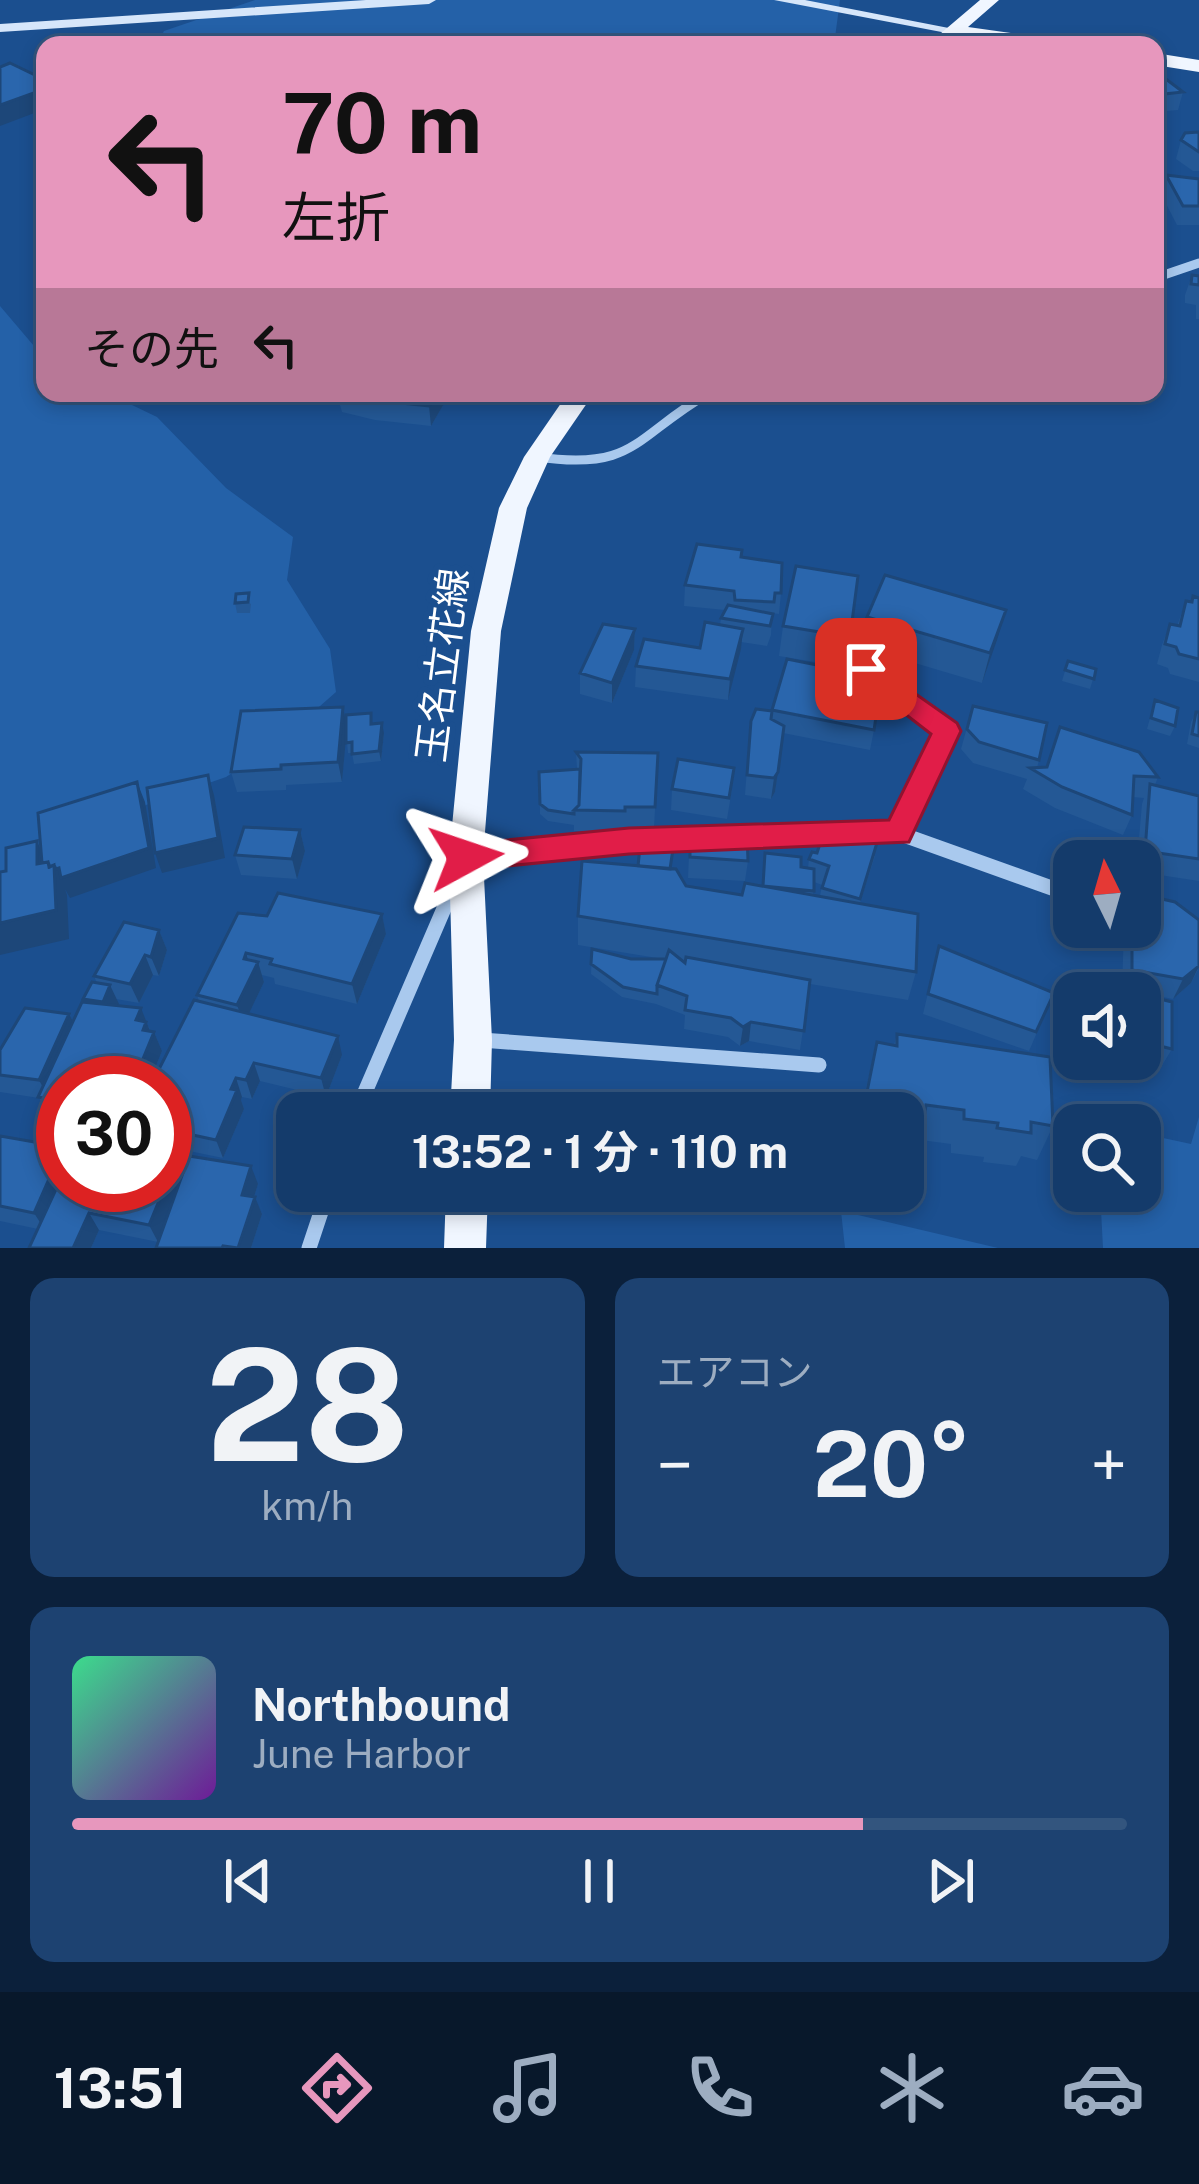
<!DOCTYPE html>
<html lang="ja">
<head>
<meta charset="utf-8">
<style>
	body { margin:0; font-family:"Public Sans","Noto Sans JP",sans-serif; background:#1d4271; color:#f1f3f6; height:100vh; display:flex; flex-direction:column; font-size:45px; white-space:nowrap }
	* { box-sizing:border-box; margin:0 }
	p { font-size:39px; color:#9dadc1 }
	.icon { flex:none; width:66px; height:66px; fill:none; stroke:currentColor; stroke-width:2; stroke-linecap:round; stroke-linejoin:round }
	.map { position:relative; height:1248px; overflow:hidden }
	.drawer { display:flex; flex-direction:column; gap:30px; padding:30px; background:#0b203b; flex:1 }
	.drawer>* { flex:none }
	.guide { position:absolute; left:36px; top:36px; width:1128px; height:366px; border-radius:24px; box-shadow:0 6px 18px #0003,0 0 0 3px #33557e; background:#e797bd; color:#111; overflow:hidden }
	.needle { width:78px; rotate:355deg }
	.buttons { position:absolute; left:1053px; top:840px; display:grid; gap:24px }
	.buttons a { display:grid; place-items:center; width:108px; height:108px; border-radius:24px; background:#143b6b; box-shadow:0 6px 18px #0003,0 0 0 3px #33557e; font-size:60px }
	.speed { position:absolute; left:36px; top:1056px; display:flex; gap:24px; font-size:60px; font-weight:700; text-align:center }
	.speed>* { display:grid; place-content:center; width:156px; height:156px; border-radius:50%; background:#143b6b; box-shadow:0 6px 18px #0003,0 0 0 3px #33557e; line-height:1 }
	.speed .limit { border:18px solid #d22; background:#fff; color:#111 }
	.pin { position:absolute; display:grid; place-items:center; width:102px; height:102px; color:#fff; margin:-51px; border-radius:24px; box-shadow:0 6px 18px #0006 }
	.me { position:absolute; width:132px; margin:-66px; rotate:85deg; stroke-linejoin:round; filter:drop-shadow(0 0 9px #0008) }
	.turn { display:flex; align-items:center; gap:42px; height:252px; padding:0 48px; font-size:54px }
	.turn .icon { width:156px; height:156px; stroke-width:2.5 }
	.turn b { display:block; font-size:84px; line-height:102px }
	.then { display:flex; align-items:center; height:114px; padding:0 48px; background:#0003; gap:24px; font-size:45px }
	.big { font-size:90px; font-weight:700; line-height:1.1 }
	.drawer .widget { flex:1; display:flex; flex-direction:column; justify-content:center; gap:18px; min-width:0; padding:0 42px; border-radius:24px; background:#1d4271 }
	.drawer .dial { align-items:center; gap:0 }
	.dial b { font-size:156px; line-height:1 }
	.song { display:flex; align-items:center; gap:36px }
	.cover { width:144px; height:144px; border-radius:18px; background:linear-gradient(135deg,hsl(150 70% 55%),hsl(280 70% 35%)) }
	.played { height:12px; border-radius:6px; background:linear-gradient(90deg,#e797bd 75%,#33557e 75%) }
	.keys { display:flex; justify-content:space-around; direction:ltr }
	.heat { display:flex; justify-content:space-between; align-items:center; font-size:66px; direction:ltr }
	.drawer .tiles { flex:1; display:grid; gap:30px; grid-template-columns:1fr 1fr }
	.widget:last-child { grid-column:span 2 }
	.trip { position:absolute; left:276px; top:1092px; width:648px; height:120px; border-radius:24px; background:#143b6b; box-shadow:0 6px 18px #0003,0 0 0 3px #33557e; font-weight:700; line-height:120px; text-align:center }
	.tab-bar { display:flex; height:192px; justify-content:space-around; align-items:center; background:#08182b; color:#9dadc1 }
	.tab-bar .icon { width:84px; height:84px }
	.tab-bar .selected { color:#e797bd }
	.tab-bar b { font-size:54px; color:#f1f3f6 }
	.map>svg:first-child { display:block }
	.green { fill:#2461a8 }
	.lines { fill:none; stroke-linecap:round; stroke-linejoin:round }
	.street-far2 { stroke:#a9c9ee; stroke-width:9 }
	.street-far1 { stroke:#a9c9ee; stroke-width:12 }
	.street { stroke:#a9c9ee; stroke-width:15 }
	.secondary { fill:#d6e6fa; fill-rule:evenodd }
	.primary { fill:#f0f6ff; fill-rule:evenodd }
	.wall { fill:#245895; fill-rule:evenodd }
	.shaded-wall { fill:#1d4779 }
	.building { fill:#2a66ad; stroke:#1d4779; stroke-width:3 }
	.route { fill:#e11d48; stroke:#92132f; stroke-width:3 }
	.labels { text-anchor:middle; stroke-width:12; stroke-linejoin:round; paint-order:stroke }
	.street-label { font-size:39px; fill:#fff; stroke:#1b4f8f }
</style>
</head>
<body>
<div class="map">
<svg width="1199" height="1248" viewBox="0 0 1199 1248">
	<rect width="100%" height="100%" fill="#1b4f8f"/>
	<path class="green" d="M 255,0 L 840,0 L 834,45 L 157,45 L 164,31 Z
		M 0,306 L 45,359 L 45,393 L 107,393 L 157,417 L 226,488 L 293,537 L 287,580 L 330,649 L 336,692 L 278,743 L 226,777 L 146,805 L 18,902 L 0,907 Z
		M 1199,1117 L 1199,1248 L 1103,1248 L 1100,1191 L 1140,1191 L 1140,1133 L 1191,1144 Z
		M 841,1211 L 998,1248 L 845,1248 Z"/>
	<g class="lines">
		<path class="street-far2" d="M 1155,278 L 1199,263
			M 537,457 C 636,471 633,437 709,393"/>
		<path class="street-far1" d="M 866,669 L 947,731 L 902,824"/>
		<path class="street" d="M 898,833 L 1074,896
			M 733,836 L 898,833 L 904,821
			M 470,857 L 701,838
			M 481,1040 L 819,1065
			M 356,1113 L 455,883
			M 309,1248 L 328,1191"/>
		<path class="secondary" d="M 366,0 L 436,0 L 429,4 L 0,32 L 0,24 Z
			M 774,0 L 805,0 L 959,30 L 952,34 Z"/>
		<path class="primary" d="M 980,0 L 999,0 L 968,27 L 1061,40 L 1070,45 L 1022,45 L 958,36 L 947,45 L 927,45 Z
			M 1155,53 L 1199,60 L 1199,72 L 1155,65 Z
			M 568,393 L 594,393 L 550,457 L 527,508 L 501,631 L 483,857 L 492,1040 L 490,1113 L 450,1113 L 454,1040 L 449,857 L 471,631 L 499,508 L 524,457 Z
			M 446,1191 L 488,1191 L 486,1248 L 444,1248 Z"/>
	</g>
	<path class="wall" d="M 1155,76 L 1183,92 L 1178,110 L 1155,112 Z
		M 1199,132 L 1199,171 L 1193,171 L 1176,159 L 1181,140 Z
		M 1155,144 L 1160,153 L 1155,171 Z
		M 1166,175 L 1199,179 L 1199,225 L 1177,225 L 1161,194 Z
		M 1192,275 L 1199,276 L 1199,319 L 1196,319 L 1196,305 L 1185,303 L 1185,295 Z
		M 1155,291 L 1162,309 L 1156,329 L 1155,329 Z
		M 310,393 L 449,393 L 449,395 L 431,426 L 375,420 L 342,412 L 340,405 L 312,400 Z
		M 741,557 L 781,593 L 779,614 L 772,613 L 771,635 L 767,646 L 741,642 L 728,700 L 635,687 L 636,666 L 700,648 L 720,625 L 721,618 L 725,610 L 684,606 L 685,585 Z
		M 236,594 L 251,604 L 250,613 L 237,613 L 235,603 Z
		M 1193,596 L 1199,598 L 1199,682 L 1170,674 L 1168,668 L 1157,664 L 1162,645 L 1170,624 L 1177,626 L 1186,601 L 1191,602 Z
		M 1006,610 L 982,683 L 861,647 L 867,617 Z
		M 783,626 L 850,637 L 845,667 L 779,656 Z
		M 635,629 L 634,650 L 612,703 L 580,694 L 580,673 Z
		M 1068,661 L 1096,669 L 1090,689 L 1062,681 Z
		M 1155,700 L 1175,726 L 1170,736 L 1147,729 Z
		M 973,706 L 1039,760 L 1037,768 L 1158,777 L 1155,785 L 1199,796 L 1199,881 L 1140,872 L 1140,861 L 1137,861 L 1142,804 L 1144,798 L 1133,797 L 1132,815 L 1123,835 L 1055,808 L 1023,789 L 1027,779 L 973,763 L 961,749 Z
		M 343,707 L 346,724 L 373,724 L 384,733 L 381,761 L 354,764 L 352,753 L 348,753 L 346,732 L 342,782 L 286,785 L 286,790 L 237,792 L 231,772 Z
		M 772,710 L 874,730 L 870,750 L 783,733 L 775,792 L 771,799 L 745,795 L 749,742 Z
		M 1196,712 L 1199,712 L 1199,748 L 1187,744 L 1191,722 Z
		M 576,752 L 658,753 L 654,828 L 624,828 L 624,832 L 574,831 L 574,825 L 548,821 L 540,814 L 539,772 L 577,769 Z
		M 672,789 L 732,789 L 727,819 L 671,810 Z
		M 300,830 L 305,851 L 297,879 L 241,875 L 235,855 Z
		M 690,831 L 748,861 L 745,881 L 688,878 Z
		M 765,853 L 808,868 L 809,859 L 817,853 L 875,856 L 860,903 L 916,972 L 908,1000 L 810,984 L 800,1050 L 749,1041 L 740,1046 L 728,1037 L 684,1029 L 685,1015 L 656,1004 L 622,997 L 591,974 L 592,949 L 631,959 L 663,959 L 578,945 L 578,916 L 638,866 L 671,869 L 686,886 L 742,895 L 762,886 ZM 814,882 L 822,885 L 820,896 L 813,895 Z
		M 382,914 L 386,934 L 357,1004 L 275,984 L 274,978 L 262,975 L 264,982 L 249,1013 L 342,1055 L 326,1097 L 260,1081 L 252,1099 L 242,1097 L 241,1100 L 244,1109 L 223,1158 L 165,1146 L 165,1083 L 199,1001 L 197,995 L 267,916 Z
		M 1199,920 L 1199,968 L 1191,983 L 1173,999 L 1122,989 L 1124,927 Z
		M 159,930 L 167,950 L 159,976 L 153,975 L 139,1003 L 116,999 L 118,1006 L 149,1027 L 150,1031 L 154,1032 L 162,1051 L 149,1083 L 63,1083 L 63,1118 L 49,1115 L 39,1098 L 0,1092 L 0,1050 L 73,1021 L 85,1002 L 83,999 L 97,983 L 94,976 Z
		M 939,946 L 1054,993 L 1029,1051 L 923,1014 Z
		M 1140,994 L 1172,1049 L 1161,1067 L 1127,1059 L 1140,1059 Z
		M 897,1034 L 1053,1126 L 1037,1160 L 1021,1156 L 1016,1166 L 983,1162 L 984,1157 L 951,1153 L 951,1144 L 921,1140 L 909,1173 L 903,1172 L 903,1113 L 860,1113 L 877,1042 L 894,1045 Z
		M 0,1136 L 63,1185 L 184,1171 L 258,1184 L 254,1197 L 262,1214 L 251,1248 L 156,1248 L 158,1242 L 99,1230 L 91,1248 L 29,1248 L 38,1229 L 0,1221 Z"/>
	<path class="shaded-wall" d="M 45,89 L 45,109 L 0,126 L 0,105 Z
		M 437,393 L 449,393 L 449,395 L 431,426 L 429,406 Z
		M 1006,610 L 997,640 L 982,683 L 990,653 Z
		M 635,629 L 634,650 L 612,703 L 612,683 Z
		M 743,629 L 741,649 L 728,700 L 730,679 Z
		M 343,707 L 347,727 L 342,782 L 338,762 Z
		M 382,723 L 384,733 L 381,761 L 379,751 Z
		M 778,772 L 775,792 L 771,799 L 774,778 Z
		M 208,775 L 214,795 L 225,858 L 162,873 L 155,853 Z
		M 137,782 L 145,802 L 156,868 L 70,898 L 65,889 L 67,895 L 69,939 L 0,955 L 0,923 L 37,864 L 37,841 L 48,866 Z
		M 300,830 L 305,851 L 297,879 L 292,859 Z
		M 382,914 L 386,934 L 357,1004 L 352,984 Z
		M 159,930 L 167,950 L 159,976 L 151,957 Z
		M 246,953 L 252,973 L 258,962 L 264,982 L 244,1024 L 237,1005 L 244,959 Z
		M 145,955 L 153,975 L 139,1003 L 130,984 Z
		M 1199,966 L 1191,983 L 1173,999 L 1183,979 Z
		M 110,985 L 119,1004 L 111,1021 L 103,1002 Z
		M 141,1008 L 152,1036 L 154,1032 L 162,1051 L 149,1083 L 133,1083 L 136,1020 Z
		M 69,1014 L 79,1033 L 49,1099 L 39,1080 Z
		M 751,1022 L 749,1041 L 740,1046 L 743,1027 Z
		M 338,1036 L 342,1055 L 326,1097 L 321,1078 Z
		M 254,1063 L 260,1081 L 252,1099 L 246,1080 Z
		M 236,1078 L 242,1097 L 241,1100 L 244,1109 L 223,1158 L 216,1140 Z
		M 63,1148 L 63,1185 L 45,1230 L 34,1213 Z
		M 177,1157 L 185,1174 L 158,1242 L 149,1225 Z
		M 251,1166 L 258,1184 L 249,1213 L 242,1195 Z
		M 255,1197 L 262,1214 L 251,1248 L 238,1248 Z
		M 89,1213 L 99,1230 L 91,1248 L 73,1248 Z"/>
	<path class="building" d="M 10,63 L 33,74 L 45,75 L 45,89 L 0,105 L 0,67 Z
		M 1155,76 L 1162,76 L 1183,92 L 1155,95 Z
		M 1199,132 L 1199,152 L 1181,140 L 1185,133 Z
		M 1166,175 L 1199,179 L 1199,206 L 1183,206 Z
		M 1192,275 L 1199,276 L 1199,285 L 1191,284 Z
		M 1155,291 L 1163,293 L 1162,309 L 1155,308 Z
		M 346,393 L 437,393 L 429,406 L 372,400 Z
		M 697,544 L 742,550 L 741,557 L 782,563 L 781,593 L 775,593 L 774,602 L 735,600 L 734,591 L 685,585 Z
		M 796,566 L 858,576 L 850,637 L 783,626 Z
		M 885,575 L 1006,610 L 990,653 L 867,617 Z
		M 249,593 L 248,602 L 235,603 L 236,594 Z
		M 1193,596 L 1199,598 L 1199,659 L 1179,654 L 1176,647 L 1165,644 L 1170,624 L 1180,626 L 1186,601 L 1192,602 Z
		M 728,605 L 773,614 L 770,626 L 721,618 Z
		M 705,622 L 743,629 L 730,679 L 636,666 L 644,639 L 700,648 Z
		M 603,624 L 635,629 L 612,683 L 580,673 Z
		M 787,659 L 882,678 L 874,730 L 772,710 Z
		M 1068,661 L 1096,669 L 1094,679 L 1065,670 Z
		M 1155,700 L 1178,708 L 1175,726 L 1151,718 Z
		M 973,706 L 1047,723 L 1039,760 L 979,742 L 967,729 Z
		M 343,707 L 338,762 L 281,765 L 281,769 L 231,772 L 241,711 Z
		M 756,709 L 772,711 L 771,719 L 784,726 L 778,772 L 774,778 L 747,775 L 751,721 Z
		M 1196,712 L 1199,712 L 1199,736 L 1192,734 Z
		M 371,713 L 371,724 L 382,723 L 379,751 L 352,754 L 352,742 L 346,743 L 346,715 Z
		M 1060,727 L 1139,752 L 1158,777 L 1134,776 L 1132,815 L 1062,787 L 1030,768 L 1047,767 Z
		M 576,752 L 658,753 L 655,807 L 625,807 L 625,811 L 574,810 L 579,805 L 581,759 Z
		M 678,759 L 734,768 L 729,798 L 672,789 Z
		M 580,769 L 579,805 L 574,810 L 574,814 L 548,810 L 540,804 L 539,772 Z
		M 208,775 L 218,838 L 155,853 L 147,788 Z
		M 137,782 L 149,848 L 61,878 L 59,868 L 56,869 L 54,865 L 50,867 L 48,862 L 42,863 L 38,813 Z
		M 1150,784 L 1199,796 L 1199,859 L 1145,851 Z
		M 827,822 L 879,836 L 860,899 L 822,888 L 829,866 L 809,859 L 812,852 L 817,853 Z
		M 244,827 L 300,830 L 292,859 L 235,855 Z
		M 690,831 L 747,834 L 748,861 L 690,857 Z
		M 641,838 L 674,842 L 670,869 L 638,866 Z
		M 37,841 L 37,864 L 48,862 L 49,867 L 54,865 L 56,910 L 0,923 L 0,872 L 6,871 L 6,848 Z
		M 765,853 L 801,857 L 801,867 L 814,869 L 814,891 L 763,886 Z
		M 582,861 L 676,869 L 686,886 L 742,895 L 745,883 L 918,914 L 916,972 L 578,916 Z
		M 278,893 L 382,914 L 352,984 L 270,964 L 272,959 L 246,953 L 244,959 L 258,962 L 237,1005 L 197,995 L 238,913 L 267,916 Z
		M 1140,894 L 1175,902 L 1199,920 L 1199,966 L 1183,979 L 1132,970 L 1132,927 L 1140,927 Z
		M 124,922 L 159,930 L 151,957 L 145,955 L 130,984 L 94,976 Z
		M 939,946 L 1054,993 L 1036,1032 L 928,994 Z
		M 592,949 L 631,959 L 666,959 L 657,985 L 657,994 L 623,987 L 591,964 Z
		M 669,950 L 685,963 L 686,957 L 810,980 L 804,1031 L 751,1022 L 743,1027 L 731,1018 L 685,1010 L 687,996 L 657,985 Z
		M 92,982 L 110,985 L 103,1002 L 83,999 Z
		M 1095,983 L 1137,993 L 1087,993 L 1087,988 L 1095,990 Z
		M 1140,994 L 1172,1002 L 1172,1049 L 1140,1041 Z
		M 194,1000 L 338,1036 L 321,1078 L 254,1063 L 246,1080 L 236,1078 L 231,1089 L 237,1090 L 216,1140 L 165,1129 L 165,1083 L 152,1083 Z
		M 82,1002 L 141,1008 L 136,1020 L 146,1022 L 143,1030 L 154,1032 L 133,1083 L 63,1083 L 63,1101 L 38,1097 Z
		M 25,1008 L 69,1014 L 39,1080 L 0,1075 L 0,1050 Z
		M 897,1034 L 1050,1057 L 1053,1126 L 1031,1122 L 1031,1133 L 997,1128 L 998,1123 L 964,1119 L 964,1110 L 926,1105 L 921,1140 L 903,1137 L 903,1113 L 873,1113 L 872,1099 L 866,1097 L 877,1042 L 897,1046 Z
		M 0,1136 L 63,1147 L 34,1213 L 0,1206 Z
		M 165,1154 L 177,1157 L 149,1225 L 89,1213 L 73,1248 L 29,1248 L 63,1174 L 63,1185 L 165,1185 Z
		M 189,1156 L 251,1166 L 242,1195 L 255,1197 L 238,1248 L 223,1246 L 222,1248 L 156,1248 Z"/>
	<path class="route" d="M 866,659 L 957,723 L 961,731 L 909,842 L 629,854 L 466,870 L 454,866 L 450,857 L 454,848 L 466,844 L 629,828 L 889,820 L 931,734 L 856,676 L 852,669 Z"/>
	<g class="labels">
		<g class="street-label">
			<text transform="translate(442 665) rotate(-83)" y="14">玉名立花線</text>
		</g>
	</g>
</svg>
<div class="buttons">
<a><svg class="needle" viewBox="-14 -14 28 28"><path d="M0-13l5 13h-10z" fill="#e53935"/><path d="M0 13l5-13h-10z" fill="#9dadc1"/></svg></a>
<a><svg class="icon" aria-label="sound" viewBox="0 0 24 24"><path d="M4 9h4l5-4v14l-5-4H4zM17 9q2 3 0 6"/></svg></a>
<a><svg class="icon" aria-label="search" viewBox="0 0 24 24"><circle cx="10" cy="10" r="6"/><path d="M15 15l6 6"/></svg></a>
</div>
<div class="speed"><div class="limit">30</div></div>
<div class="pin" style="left:866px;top:669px;background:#d93025"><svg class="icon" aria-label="arrive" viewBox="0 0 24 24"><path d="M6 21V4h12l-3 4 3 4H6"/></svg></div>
<svg class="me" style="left:466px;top:857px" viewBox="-20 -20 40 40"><path d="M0-17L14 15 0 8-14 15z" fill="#e11d48" stroke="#fff" stroke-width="4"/></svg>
<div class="trip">13:52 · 1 分 · 110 m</div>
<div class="guide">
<div class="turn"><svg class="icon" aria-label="left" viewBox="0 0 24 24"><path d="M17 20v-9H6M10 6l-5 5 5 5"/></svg><div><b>70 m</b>左折</div></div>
<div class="then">その先<svg class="icon" aria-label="left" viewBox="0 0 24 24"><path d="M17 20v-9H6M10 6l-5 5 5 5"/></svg></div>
</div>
</div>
<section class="drawer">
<div class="tiles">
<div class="widget dial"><b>28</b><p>km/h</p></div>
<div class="widget"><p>エアコン</p>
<div class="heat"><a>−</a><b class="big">20°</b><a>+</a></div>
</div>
<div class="widget">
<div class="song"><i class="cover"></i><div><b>Northbound</b><p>June Harbor</p></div></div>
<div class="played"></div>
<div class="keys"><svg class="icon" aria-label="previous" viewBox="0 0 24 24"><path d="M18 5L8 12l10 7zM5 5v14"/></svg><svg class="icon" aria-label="pause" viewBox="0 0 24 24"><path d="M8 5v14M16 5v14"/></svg><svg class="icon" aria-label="next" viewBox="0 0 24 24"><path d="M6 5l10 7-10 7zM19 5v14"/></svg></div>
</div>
</div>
</section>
<nav class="tab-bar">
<b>13:51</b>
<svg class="icon selected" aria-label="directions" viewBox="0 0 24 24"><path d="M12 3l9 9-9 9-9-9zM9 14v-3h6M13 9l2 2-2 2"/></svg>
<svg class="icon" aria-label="music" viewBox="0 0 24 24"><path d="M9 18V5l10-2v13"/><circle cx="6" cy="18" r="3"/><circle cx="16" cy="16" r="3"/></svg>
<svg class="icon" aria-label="phone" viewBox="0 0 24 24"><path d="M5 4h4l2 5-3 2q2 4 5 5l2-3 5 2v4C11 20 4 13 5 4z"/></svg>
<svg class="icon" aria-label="climate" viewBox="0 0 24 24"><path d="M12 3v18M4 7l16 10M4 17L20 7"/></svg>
<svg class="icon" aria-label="car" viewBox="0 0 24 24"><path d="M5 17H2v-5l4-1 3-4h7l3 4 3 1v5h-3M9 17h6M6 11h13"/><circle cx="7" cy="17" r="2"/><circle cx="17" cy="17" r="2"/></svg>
</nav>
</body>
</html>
